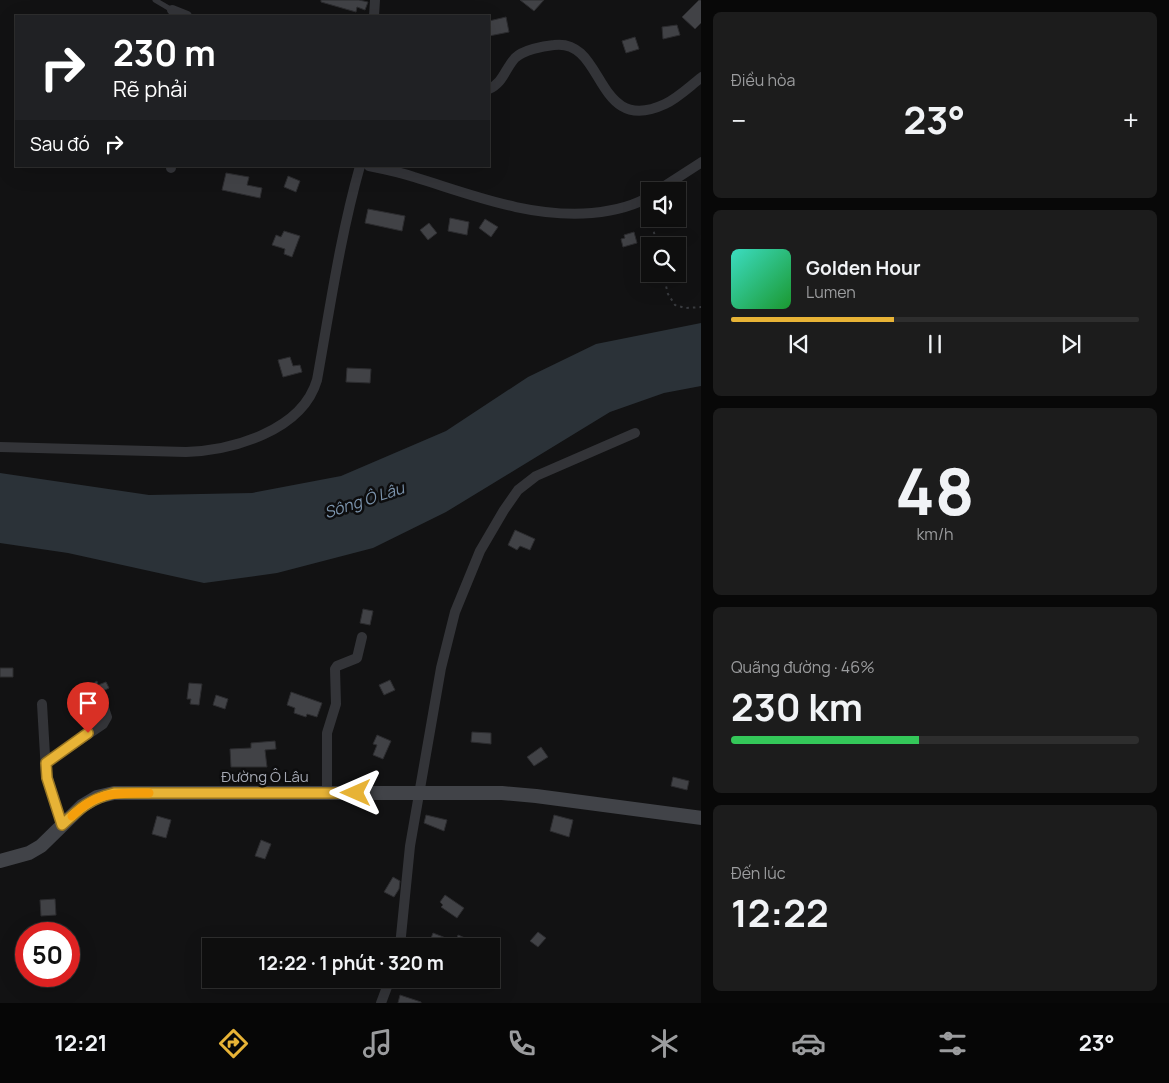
<!DOCTYPE html>
<html lang="vi">
<head>
<meta charset="utf-8">
<style>
	body { margin:0; font-family:Manrope,sans-serif; background:#1c1c1c; color:#f1f3f6; height:100vh; display:flex; flex-direction:column; font-size:19px; white-space:nowrap }
	* { box-sizing:border-box; margin:0 }
	p { font-size:16px; color:#9b9c9e }
	.icon { flex:none; width:28px; height:28px; fill:none; stroke:currentColor; stroke-width:2; stroke-linecap:round; stroke-linejoin:round }
	.map { position:relative; flex:1; overflow:hidden }
	.side { display:flex; flex-direction:column; gap:12px; padding:12px; background:#080808; width:468px }
	.side>* { flex:none }
	.banner { position:absolute; left:15px; top:15px; width:475px; height:152px; border-radius:0px; box-shadow:0 5px 20px #0002,0 0 0 1px #2e2e2e; background:#202124; color:#fff; overflow:hidden }
	.controls { position:absolute; left:641px; top:182px; display:grid; gap:10px }
	.controls a { display:grid; place-items:center; width:45px; height:45px; border-radius:0px; background:#0e0e0e; box-shadow:0 5px 20px #0002,0 0 0 1px #2e2e2e; font-size:25px }
	.speed { position:absolute; left:15px; top:922px; display:flex; gap:10px; font-size:25px; font-weight:700; text-align:center }
	.speed>* { display:grid; place-content:center; width:65px; height:65px; border-radius:50%; background:#0e0e0e; box-shadow:0 5px 20px #0002,0 0 0 1px #2e2e2e; line-height:1 }
	.speed .limit { border:8px solid #d22; background:#fff; color:#111 }
	.pin { position:absolute; display:grid; place-items:center; width:42px; height:42px; color:#fff; margin:-51px -21px; border-radius:50% 50% 50% 0; rotate:-45deg; box-shadow:0 0 5px #0007 }
	.pin .icon { rotate:45deg }
	.me { position:absolute; width:55px; margin:-28px; rotate:270deg; stroke-linejoin:round; filter:drop-shadow(0 0 4px #0008) }
	.turn { display:flex; align-items:center; gap:18px; height:105px; padding:0 15px; font-size:22px }
	.turn .icon { width:65px; height:65px; stroke-width:2.5 }
	.turn b { display:block; font-size:35px; line-height:42px }
	.then { display:flex; align-items:center; height:48px; padding:0 15px; background:#0003; gap:10px; font-size:19px }
	.big { font-size:38px; font-weight:700; line-height:1.1 }
	.side .widget { flex:1; display:flex; flex-direction:column; justify-content:center; gap:8px; min-width:0; padding:0 18px; border-radius:8px; background:#1c1c1c }
	.side .dial { align-items:center; gap:0 }
	.dial b { font-size:65px; line-height:1 }
	.song { display:flex; align-items:center; gap:15px }
	.cover { width:60px; height:60px; border-radius:8px; background:linear-gradient(135deg,hsl(170 70% 55%),hsl(130 70% 35%)) }
	.played { height:5px; border-radius:2px; background:linear-gradient(90deg,#e7b336 40%,#2e2e2e 40%) }
	.keys { display:flex; justify-content:space-around; direction:ltr }
	.heat { display:flex; justify-content:space-between; align-items:center; font-size:28px; direction:ltr }
	.charge { height:8px; border-radius:4px; background:linear-gradient(90deg,#34c759 46%,#2e2e2e 0) }
	.trip { position:absolute; left:202px; top:938px; width:298px; height:50px; border-radius:0px; background:#0e0e0e; box-shadow:0 5px 20px #0002,0 0 0 1px #2e2e2e; font-weight:700; line-height:50px; text-align:center }
	.tabs { display:flex; height:80px; justify-content:space-around; align-items:center; background:#060606; color:#9b9c9e }
	.tabs .icon { width:35px; height:35px }
	.tabs .active { color:#e7b336 }
	.tabs b { font-size:22px; color:#f1f3f6 }
	main { display:flex; flex:1; min-height:0 }
	.map>svg:first-child { display:block }
	.water { fill:#2b3238 }
	.building { fill:#414246; stroke:#2c2c2f }
	.lines { fill:none; stroke-linecap:round; stroke-linejoin:round }
	.path { stroke:#393b3f; stroke-width:2; stroke-dasharray:2.5 4; stroke-linecap:butt }
	.service { stroke:#333438; stroke-width:5 }
	.minor { stroke:#333438; stroke-width:10 }
	.secondary { stroke:#414348; stroke-width:14 }
	.route-casing { stroke:#967423; stroke-width:12 }
	.route { stroke:#e7b336; stroke-width:9 }
	.slow { stroke:#f59e0b; stroke-width:9 }
	.labels { text-anchor:middle; stroke-width:5; stroke-linejoin:round; paint-order:stroke }
	.street-label { font-size:15px; fill:#a4a8b3; stroke:#0d0d0e }
	.water-label { font-size:16px; font-style:italic; fill:#7c94ad; stroke:#0d0d0e }
</style>
</head>
<body>
<main>
<div class="map">
<svg width="702" height="1003" viewBox="0 0 702 1003">
	<rect width="100%" height="100%" fill="#121213"/>
	<path class="water" d="M 701,323 L 701,386 L 664,393 L 610,412 L 446,512 L 373,548 L 277,573 L 204,583 L 68,553 L 0,543 L 0,473 L 149,495 L 252,493 L 341,476 L 446,431 L 528,377 L 596,344 Z"/>
	<path class="building" d="M 321,0 L 359,0 L 368,2 L 365,10 L 357,7 L 356,12 L 321,2 Z
		M 520,0 L 544,0 L 534,11 Z
		M 699,0 L 702,0 L 702,22 L 695,29 L 682,17 Z
		M 506,17 L 509,32 L 489,36 L 489,21 Z
		M 677,25 L 680,35 L 663,39 L 662,27 Z
		M 635,37 L 639,49 L 626,53 L 622,41 Z
		M 226,173 L 249,177 L 247,185 L 262,188 L 260,198 L 222,190 Z
		M 288,176 L 300,181 L 296,192 L 284,187 Z
		M 368,209 L 405,216 L 402,231 L 365,223 Z
		M 450,218 L 469,222 L 467,235 L 448,231 Z
		M 485,219 L 498,227 L 491,237 L 479,228 Z
		M 429,223 L 437,233 L 428,240 L 420,230 Z
		M 284,231 L 300,236 L 292,257 L 284,254 L 285,249 L 272,245 L 276,235 L 281,237 Z
		M 634,232 L 637,243 L 623,247 L 621,239 L 625,238 L 624,235 Z
		M 290,357 L 293,366 L 300,365 L 302,372 L 283,377 L 278,360 Z
		M 347,368 L 371,369 L 370,383 L 346,382 Z
		M 515,530 L 535,539 L 530,550 L 520,546 L 517,550 L 508,545 Z
		M 363,609 L 373,611 L 370,625 L 360,623 Z
		M 0,668 L 13,668 L 13,677 L 0,677 Z
		M 390,680 L 395,690 L 384,695 L 379,685 Z
		M 97,681 L 98,685 L 106,682 L 109,688 L 93,696 L 88,686 Z
		M 189,683 L 202,684 L 199,705 L 190,704 L 191,699 L 187,699 Z
		M 291,692 L 322,703 L 317,717 L 307,714 L 306,717 L 294,713 L 295,708 L 287,705 Z
		M 216,695 L 228,699 L 225,709 L 213,705 Z
		M 472,732 L 491,733 L 491,744 L 471,742 Z
		M 377,735 L 391,741 L 383,759 L 373,755 L 377,745 L 373,744 Z
		M 275,741 L 276,749 L 265,750 L 267,767 L 231,767 L 230,749 L 251,748 L 251,743 Z
		M 541,747 L 548,757 L 534,766 L 527,757 Z
		M 673,777 L 689,781 L 687,790 L 671,786 Z
		M 426,815 L 447,820 L 444,831 L 424,823 Z
		M 554,815 L 573,820 L 569,837 L 550,831 Z
		M 157,816 L 171,820 L 166,838 L 152,834 Z
		M 261,840 L 271,844 L 265,859 L 255,856 Z
		M 393,877 L 400,881 L 399,889 L 394,897 L 384,892 Z
		M 445,895 L 464,908 L 457,918 L 441,907 L 443,905 L 440,902 Z
		M 55,899 L 56,915 L 41,916 L 40,900 Z
		M 538,932 L 546,938 L 538,947 L 530,941 Z
		M 433,933 L 456,942 L 458,935 L 465,938 L 463,944 L 466,946 L 428,946 Z
		M 400,995 L 421,1002 L 421,1003 L 398,1003 Z"/>
	<g class="lines">
		<path class="path" d="M 648,207 L 650,214
			M 651,219 L 657,246
			M 663,274 L 668,294 L 675,305 L 685,308 L 702,307"/>
		<path class="service" d="M 155,0 L 172,10"/>
		<path class="minor" d="M 172,10 L 187,16
			M 374,16 L 375,0
			M 489,89 C 503,83 505,69 515,58 C 523,50 543,46 554,45 C 606,38 594,137 665,104 C 678,98 690,86 702,77
			M 369,166 C 384,169 399,172 414,177 C 473,195 529,218 592,213 C 612,211 633,207 650,196
			M 171,168 L 171,166
			M 657,191 L 702,162
			M 0,447 L 186,452 C 233,450 302,431 317,380 C 330,308 340,237 360,166
			M 42,704 L 46,772 L 62,825
			M 46,763 L 103,724 L 107,717 L 104,708
			M 327,793 L 327,733 L 336,704 L 335,669 L 337,666 L 357,658 L 362,637
			M 400,946 L 410,846 L 441,668 L 455,612 L 480,551 L 504,510 L 518,490 L 536,476 L 635,433
			M 381,1003 L 390,979"/>
		<path class="secondary" d="M 0,861 L 29,853 L 41,846 L 82,806 L 97,797 L 114,793 L 502,793 L 536,796 L 702,818"/>
	</g>
	<g class="lines">
		<g class="route-casing">
			<path id="route" d="M 88,733 L 46,763 L 47,778 L 62,825 C 80,808 90,799 114,793 L 356,793"/>
		</g>
		<use href="#route" class="route"/>
		<path class="slow" d="M 72,816 C 97,791 116,793 149,793"/>
	</g>
	<g class="labels">
		<g class="street-label">
			<text x="265" y="782">Đường Ô Lâu</text>
		</g>
		<g class="water-label">
			<text transform="translate(364 500) rotate(-18)" y="6">Sông Ô Lâu</text>
		</g>
	</g>
</svg>
<div class="controls">
<a><svg class="icon" aria-label="sound" viewBox="0 0 24 24"><path d="M4 9h4l5-4v14l-5-4H4zM17 9q2 3 0 6"/></svg></a>
<a><svg class="icon" aria-label="search" viewBox="0 0 24 24"><circle cx="10" cy="10" r="6"/><path d="M15 15l6 6"/></svg></a>
</div>
<div class="speed"><div class="limit">50</div></div>
<div class="pin" style="left:88px;top:733px;background:#d93025"><svg class="icon" aria-label="arrive" viewBox="0 0 24 24"><path d="M6 21V4h12l-3 4 3 4H6"/></svg></div>
<svg class="me" style="left:356px;top:793px" viewBox="-20 -20 40 40"><path d="M0-17L14 15 0 8-14 15z" fill="#e7b336" stroke="#fff" stroke-width="4"/></svg>
<div class="trip">12:22 · 1 phút · 320 m</div>
<div class="banner">
<div class="turn"><svg class="icon" aria-label="right" viewBox="0 0 24 24"><path d="M7 20v-9h11M14 6l5 5-5 5"/></svg><div><b>230 m</b>Rẽ phải</div></div>
<div class="then">Sau đó<svg class="icon" aria-label="right" viewBox="0 0 24 24"><path d="M7 20v-9h11M14 6l5 5-5 5"/></svg></div>
</div>
</div>
<section class="side">
<div class="widget"><p>Điều hòa</p>
<div class="heat"><a>−</a><b class="big">23°</b><a>+</a></div>
</div>
<div class="widget">
<div class="song"><i class="cover"></i><div><b>Golden Hour</b><p>Lumen</p></div></div>
<div class="played"></div>
<div class="keys"><svg class="icon" aria-label="previous" viewBox="0 0 24 24"><path d="M18 5L8 12l10 7zM5 5v14"/></svg><svg class="icon" aria-label="pause" viewBox="0 0 24 24"><path d="M8 5v14M16 5v14"/></svg><svg class="icon" aria-label="next" viewBox="0 0 24 24"><path d="M6 5l10 7-10 7zM19 5v14"/></svg></div>
</div>
<div class="widget dial"><b>48</b><p>km/h</p></div>
<div class="widget"><p>Quãng đường · 46%</p><b class="big">230 km</b><div class="charge"></div></div>
<div class="widget"><p>Đến lúc</p><b class="big">12:22</b></div>
</section>
</main>
<nav class="tabs">
<b>12:21</b>
<svg class="icon active" aria-label="directions" viewBox="0 0 24 24"><path d="M12 3l9 9-9 9-9-9zM9 14v-3h6M13 9l2 2-2 2"/></svg>
<svg class="icon" aria-label="music" viewBox="0 0 24 24"><path d="M9 18V5l10-2v13"/><circle cx="6" cy="18" r="3"/><circle cx="16" cy="16" r="3"/></svg>
<svg class="icon" aria-label="phone" viewBox="0 0 24 24"><path d="M5 4h4l2 5-3 2q2 4 5 5l2-3 5 2v4C11 20 4 13 5 4z"/></svg>
<svg class="icon" aria-label="climate" viewBox="0 0 24 24"><path d="M12 3v18M4 7l16 10M4 17L20 7"/></svg>
<svg class="icon" aria-label="car" viewBox="0 0 24 24"><path d="M5 17H2v-5l4-1 3-4h7l3 4 3 1v5h-3M9 17h6M6 11h13"/><circle cx="7" cy="17" r="2"/><circle cx="17" cy="17" r="2"/></svg>
<svg class="icon" aria-label="filters" viewBox="0 0 24 24"><path d="M4 7h16M4 17h16"/><circle cx="9" cy="7" r="2"/><circle cx="15" cy="17" r="2"/></svg>
<b>23°</b>
</nav>
</body>
</html>
